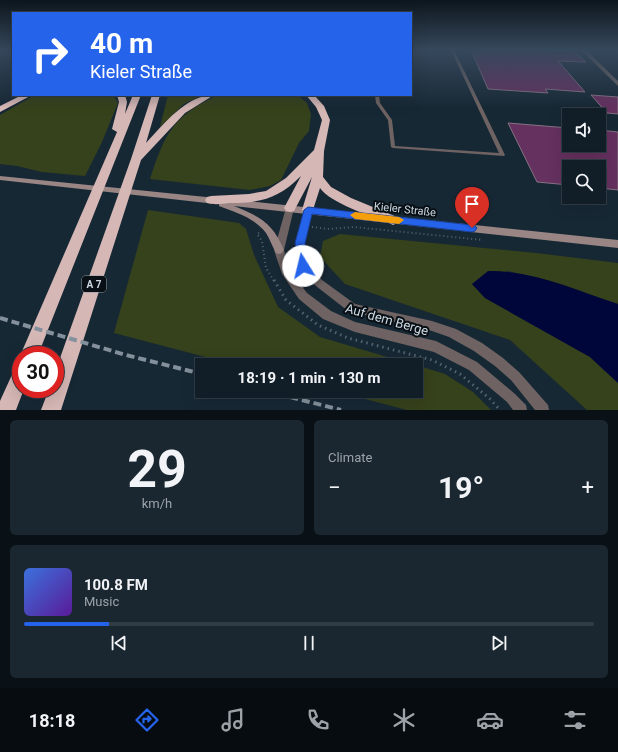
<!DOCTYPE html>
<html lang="en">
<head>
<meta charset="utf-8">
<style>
	body { margin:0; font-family:Roboto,sans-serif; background:#1a2730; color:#f1f3f6; height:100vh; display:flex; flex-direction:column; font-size:15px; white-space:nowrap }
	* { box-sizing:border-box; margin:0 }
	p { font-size:13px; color:#9ca2a8 }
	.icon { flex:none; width:22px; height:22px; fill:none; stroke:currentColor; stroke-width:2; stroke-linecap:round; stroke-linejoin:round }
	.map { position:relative; height:410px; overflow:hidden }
	.drawer { display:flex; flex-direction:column; gap:10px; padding:10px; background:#091016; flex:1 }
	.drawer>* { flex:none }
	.top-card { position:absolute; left:12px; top:12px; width:400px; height:84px; border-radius:0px; box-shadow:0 4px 16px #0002,0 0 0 1px #303c45; background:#2563eb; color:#fff; overflow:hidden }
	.fabs { position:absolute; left:562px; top:108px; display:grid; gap:8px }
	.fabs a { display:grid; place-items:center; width:44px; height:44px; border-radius:0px; background:#111e28; box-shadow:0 4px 16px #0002,0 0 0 1px #303c45; font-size:20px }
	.speed { position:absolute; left:12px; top:346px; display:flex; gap:8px; font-size:20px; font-weight:700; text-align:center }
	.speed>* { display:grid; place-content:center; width:52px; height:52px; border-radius:50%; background:#111e28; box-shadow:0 4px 16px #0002,0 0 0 1px #303c45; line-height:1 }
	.speed .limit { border:6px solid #d22; background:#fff; color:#111 }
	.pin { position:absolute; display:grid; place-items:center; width:34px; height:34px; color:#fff; margin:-41px -17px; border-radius:50% 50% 50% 0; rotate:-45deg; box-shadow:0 0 4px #0007 }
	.pin .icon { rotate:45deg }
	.me { position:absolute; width:44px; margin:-22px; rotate:351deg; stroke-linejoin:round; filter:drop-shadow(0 0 3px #0008) }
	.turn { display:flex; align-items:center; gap:14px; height:84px; padding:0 12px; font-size:18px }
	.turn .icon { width:52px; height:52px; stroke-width:2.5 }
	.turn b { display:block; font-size:28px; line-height:34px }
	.big { font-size:30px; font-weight:700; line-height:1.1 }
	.drawer .widget { flex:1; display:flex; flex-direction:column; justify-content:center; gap:6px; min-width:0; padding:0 14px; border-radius:6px; background:#1a2730 }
	.drawer .dial { align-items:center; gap:0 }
	.dial b { font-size:52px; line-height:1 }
	.song { display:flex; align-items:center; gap:12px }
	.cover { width:48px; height:48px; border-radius:6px; background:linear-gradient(135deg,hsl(220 70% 55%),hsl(270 70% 35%)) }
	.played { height:4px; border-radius:2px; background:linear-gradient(90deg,#2563eb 15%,#303c45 15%) }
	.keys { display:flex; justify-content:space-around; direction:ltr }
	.heat { display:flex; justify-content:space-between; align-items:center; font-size:22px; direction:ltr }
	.drawer .tiles { flex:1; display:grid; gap:10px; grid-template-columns:1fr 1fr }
	.widget:last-child { grid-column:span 2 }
	.trip { position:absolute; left:195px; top:358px; width:228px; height:40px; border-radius:0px; background:#111e28; box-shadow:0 4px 16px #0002,0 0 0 1px #303c45; font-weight:700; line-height:40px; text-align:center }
	.dock { display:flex; height:64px; justify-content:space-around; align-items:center; background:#070c10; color:#9ca2a8 }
	.dock .icon { width:28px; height:28px }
	.dock .selected { color:#2563eb }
	.dock b { font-size:18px; color:#f1f3f6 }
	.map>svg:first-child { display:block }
	.green { fill:#36421b }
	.water { fill:#000639 }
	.building { fill:#65315f; stroke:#867383 }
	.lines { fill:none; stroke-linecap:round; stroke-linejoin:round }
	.path-far1 { stroke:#54636f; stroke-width:2; stroke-dasharray:1 3; stroke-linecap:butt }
	.path { stroke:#54636f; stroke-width:3; stroke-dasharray:1.5 4; stroke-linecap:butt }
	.lane { fill:#6e6362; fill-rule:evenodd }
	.street { fill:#6e6362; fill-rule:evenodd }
	.secondary { fill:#988584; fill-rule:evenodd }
	.highway { fill:#d5b7b5; fill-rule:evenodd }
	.rail { stroke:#84919c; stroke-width:4; stroke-dasharray:8 4; stroke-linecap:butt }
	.route { fill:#2563eb; stroke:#184099 }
	.slow { fill:#f59e0b }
	.labels { text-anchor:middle; stroke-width:4; stroke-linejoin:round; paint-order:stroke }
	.shield { fill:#081016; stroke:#929ca4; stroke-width:1 }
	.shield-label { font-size:10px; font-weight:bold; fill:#cdd8e1 }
	.street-label { font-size:11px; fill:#cdd8e1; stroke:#081016 }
	.near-street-label { font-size:13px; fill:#cdd8e1; stroke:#081016 }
</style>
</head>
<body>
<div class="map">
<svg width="618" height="410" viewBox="0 0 618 410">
	<rect width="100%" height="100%" fill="#172835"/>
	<path class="green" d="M 35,95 L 113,95 L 118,103 L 102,142 L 85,176 L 42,172 L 17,166 L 0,164 L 0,115 Z
		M 168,95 L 202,95 L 184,104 L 160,127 Z
		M 218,95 L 294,95 L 301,98 L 307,103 L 311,114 L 309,131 L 299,143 L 281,180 L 270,186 L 250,190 L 150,179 C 165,133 173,116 218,95 Z
		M 148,210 L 239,223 L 246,229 L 254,255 L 278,307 L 320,337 L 414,365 L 236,365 L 114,333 Z
		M 340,234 L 536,253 L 618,263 L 618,304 L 549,281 L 508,271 L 472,284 L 485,298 L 590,357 L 618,383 L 618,410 L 587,410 L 510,340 L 345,284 L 320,257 L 323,241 Z
		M 416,365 L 445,374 L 473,392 L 491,410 L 407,410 L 335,391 L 416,391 Z"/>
	<path class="water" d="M 488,271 C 532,270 576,290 618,304 L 618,383 L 590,357 L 485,298 L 472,284 Z"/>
	<path class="building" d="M 471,50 L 574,51 L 586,62 L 558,61 L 585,92 L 545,89 L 548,93 L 488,89 Z
		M 591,95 L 618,97 L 618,114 L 607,113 Z
		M 508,123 L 569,128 L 569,145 L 599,145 L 599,130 L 618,132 L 618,190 L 599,188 L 599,167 L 569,167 L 569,185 L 537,182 Z"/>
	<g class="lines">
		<path class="path-far1" d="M 312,227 L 329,229 L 354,227 L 483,240
			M 259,233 L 257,234 L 262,241 L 266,268 L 274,281"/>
		<path class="path" d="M 274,280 L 286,300 L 318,325 L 348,338 L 432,360 L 460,374 L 490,399 L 500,410"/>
		<path class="lane" d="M 451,50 L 454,50 L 505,155 L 504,156 L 393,148 L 391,147 L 388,120 L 376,103 L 375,95 L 379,95 L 380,103 L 392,120 L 395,146 L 499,153 Z"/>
		<path class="street" d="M 581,50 L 586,50 L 618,81 L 618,86 Z
			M 290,205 L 294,208 L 284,250 L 289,269 L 307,293 L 331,311 L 355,322 L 436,341 L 477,362 L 515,394 L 526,405 L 527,410 L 513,410 L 507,402 L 469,370 L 434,352 L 355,332 L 323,319 L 299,299 L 282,274 L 274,250 L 286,208 Z
			M 308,207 L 312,210 L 304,243 L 306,256 L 307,264 L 322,280 L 355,304 L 432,321 L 456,329 L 482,343 L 503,358 L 519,372 L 548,405 L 549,410 L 535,410 L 511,380 L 495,366 L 474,351 L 449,337 L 432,331 L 348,311 L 316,286 L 300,269 L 296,256 L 296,243 L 304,210 Z"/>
		<path class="secondary" d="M 0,176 L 216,198 L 219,199 L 219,202 L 227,199 L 618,240 L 618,248 L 234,206 C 259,216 273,223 284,250 L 282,253 L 279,254 L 276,253 C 272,246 270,239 266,233 C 255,218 235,212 219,206 L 219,203 L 216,204 L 0,180 Z"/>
		<path class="highway" d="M 22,95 L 32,95 L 0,112 L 0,106 Z
			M 117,95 L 125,95 L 127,102 L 125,114 L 133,95 L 141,95 L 38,355 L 21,355 L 21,357 L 20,355 L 23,349 L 117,132 L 112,129 L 119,102 Z
			M 152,95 L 160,95 L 146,143 C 164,124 186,95 214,95 L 185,113 L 141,160 L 61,410 L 41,410 L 49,389 L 55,389 L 55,372 L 131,159 Z
			M 306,95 L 314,95 L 324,106 L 330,120 L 324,151 L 323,177 L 331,187 L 351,198 L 397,217 L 399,220 L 397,223 L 393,225 L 389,223 C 371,216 330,203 320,188 L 312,213 L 308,214 L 304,213 L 302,210 L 312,177 L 294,211 L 290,212 L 286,211 L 284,208 L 301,176 C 278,199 260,203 229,203 C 222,204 214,205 207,203 L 205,200 L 207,197 L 211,196 L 249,194 L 266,191 L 286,178 L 314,150 L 322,120 L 316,107 Z
			M 21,365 L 21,389 L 24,389 L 16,410 L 0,410 L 0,401 L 15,368 Z"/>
		<path class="rail" d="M 0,318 L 126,355 L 202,374
			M 267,391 L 341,410"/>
	</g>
	<linearGradient id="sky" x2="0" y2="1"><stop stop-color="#0d161d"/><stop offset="0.46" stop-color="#36485c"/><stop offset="1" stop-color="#36485c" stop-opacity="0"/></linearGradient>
	<rect width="618" height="108" fill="url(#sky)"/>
	<path class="route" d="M 308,207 L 472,225 L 475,226 L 477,228 L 475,231 L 472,232 L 312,214 L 305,243 L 308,266 L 307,269 L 303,270 L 299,269 L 298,266 L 295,243 L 304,210 Z"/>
	<path class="slow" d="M 355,212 L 399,217 L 404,220 L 399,224 L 355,219 L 350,215 Z"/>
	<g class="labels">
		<rect class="shield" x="82" y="276" width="24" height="16" rx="3"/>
		<g class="shield-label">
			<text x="94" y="288">A 7</text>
		</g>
		<g class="street-label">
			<text transform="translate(405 209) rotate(6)" y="4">Kieler Straße</text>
		</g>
		<g class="near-street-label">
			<text transform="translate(387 319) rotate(16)" y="5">Auf dem Berge</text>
		</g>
	</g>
</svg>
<div class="fabs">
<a><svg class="icon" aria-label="sound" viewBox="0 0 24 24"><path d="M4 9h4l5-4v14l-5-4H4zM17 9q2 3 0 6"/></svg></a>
<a><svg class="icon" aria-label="search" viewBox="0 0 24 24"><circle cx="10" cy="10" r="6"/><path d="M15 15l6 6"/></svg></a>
</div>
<div class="speed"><div class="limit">30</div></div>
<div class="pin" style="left:472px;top:228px;background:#d93025"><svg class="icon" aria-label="arrive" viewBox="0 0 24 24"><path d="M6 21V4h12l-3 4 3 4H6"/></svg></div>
<svg class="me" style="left:303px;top:266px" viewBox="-20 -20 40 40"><circle r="19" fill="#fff"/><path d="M0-13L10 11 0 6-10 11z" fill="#2563eb"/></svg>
<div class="trip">18:19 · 1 min · 130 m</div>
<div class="top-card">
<div class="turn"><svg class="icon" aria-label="right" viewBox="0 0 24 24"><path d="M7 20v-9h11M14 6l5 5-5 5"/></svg><div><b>40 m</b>Kieler Straße</div></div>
</div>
</div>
<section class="drawer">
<div class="tiles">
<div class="widget dial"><b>29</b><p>km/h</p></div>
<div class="widget"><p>Climate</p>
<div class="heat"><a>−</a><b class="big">19°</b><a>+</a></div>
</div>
<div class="widget">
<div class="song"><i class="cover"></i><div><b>100.8 FM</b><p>Music</p></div></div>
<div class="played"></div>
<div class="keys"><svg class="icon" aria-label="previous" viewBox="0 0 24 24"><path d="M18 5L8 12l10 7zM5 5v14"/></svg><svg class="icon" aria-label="pause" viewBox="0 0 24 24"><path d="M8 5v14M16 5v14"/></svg><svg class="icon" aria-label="next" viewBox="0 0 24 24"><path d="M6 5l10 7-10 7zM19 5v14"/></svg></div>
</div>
</div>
</section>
<nav class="dock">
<b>18:18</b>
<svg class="icon selected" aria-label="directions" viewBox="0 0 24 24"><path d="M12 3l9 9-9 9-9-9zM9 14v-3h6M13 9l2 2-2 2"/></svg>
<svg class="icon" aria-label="music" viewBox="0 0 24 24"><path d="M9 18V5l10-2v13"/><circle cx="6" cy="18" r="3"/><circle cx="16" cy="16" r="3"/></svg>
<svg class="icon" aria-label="phone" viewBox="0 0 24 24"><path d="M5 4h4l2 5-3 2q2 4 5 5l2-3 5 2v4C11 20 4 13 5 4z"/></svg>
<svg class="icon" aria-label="climate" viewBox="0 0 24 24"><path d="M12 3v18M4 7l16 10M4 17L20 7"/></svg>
<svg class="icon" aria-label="car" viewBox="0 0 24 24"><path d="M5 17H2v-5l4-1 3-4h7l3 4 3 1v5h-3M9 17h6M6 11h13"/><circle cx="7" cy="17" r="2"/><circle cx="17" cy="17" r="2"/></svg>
<svg class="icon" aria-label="filters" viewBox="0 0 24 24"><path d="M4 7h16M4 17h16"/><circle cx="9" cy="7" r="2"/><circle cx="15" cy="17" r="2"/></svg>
</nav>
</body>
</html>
